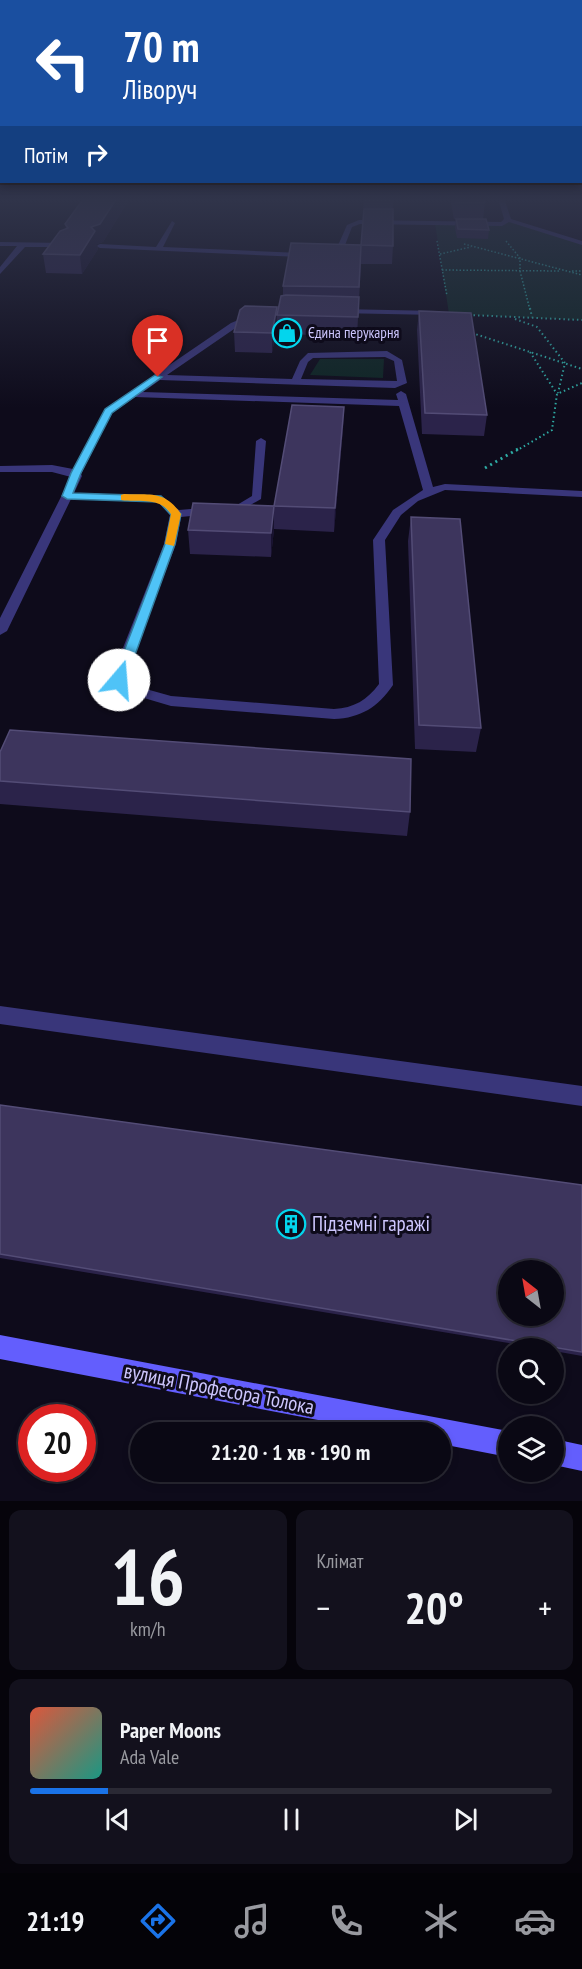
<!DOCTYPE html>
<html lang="uk">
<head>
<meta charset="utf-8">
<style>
	body { margin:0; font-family:"PT Sans Narrow",sans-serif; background:#13111d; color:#f1f3f6; height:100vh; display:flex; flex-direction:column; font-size:22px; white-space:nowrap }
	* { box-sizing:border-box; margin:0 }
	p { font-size:20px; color:#999aa0 }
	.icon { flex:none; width:33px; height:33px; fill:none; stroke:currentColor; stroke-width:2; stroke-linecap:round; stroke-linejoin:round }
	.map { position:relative; height:1501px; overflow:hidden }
	.details { display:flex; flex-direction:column; gap:9px; padding:9px; background:#06040b; flex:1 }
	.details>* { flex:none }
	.top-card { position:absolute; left:0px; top:0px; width:582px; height:183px; box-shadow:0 3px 9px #0003,0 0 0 2px #2a2934; background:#1a4fa0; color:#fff; overflow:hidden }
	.needle { width:39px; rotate:329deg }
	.buttons { position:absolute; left:498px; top:1260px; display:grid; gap:12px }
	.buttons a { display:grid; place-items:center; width:66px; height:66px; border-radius:50%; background:#0a0814; box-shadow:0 3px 9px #0003,0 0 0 2px #2a2934; font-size:30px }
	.speed { position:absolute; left:18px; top:1404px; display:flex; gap:12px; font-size:30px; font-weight:700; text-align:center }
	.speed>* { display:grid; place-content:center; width:78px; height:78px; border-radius:50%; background:#0a0814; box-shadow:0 3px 9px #0003,0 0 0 2px #2a2934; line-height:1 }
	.speed .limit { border:9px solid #d22; background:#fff; color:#111 }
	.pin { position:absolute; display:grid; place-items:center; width:51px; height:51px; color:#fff; margin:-62px -26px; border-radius:50% 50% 50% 0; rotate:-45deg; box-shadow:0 0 6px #0007 }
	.pin .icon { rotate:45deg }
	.me { position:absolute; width:66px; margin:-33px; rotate:18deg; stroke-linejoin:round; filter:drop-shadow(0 0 4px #0008) }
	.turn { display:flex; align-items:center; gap:21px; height:126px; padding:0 24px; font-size:27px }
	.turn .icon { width:78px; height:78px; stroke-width:2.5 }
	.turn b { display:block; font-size:42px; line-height:51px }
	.then { display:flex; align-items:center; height:57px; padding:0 24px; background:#0003; gap:12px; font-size:22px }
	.big { font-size:45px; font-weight:800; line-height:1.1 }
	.details .widget { flex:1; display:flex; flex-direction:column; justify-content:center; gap:9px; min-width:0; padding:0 21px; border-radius:12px; background:#13111d }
	.details .dial { align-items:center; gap:0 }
	.dial b { font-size:78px; line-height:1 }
	.song { display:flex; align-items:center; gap:18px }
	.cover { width:72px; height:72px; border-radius:9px; background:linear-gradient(135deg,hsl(10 70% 55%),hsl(170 70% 35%)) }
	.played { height:6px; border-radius:3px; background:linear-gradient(90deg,#1a73e8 15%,#2a2934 15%) }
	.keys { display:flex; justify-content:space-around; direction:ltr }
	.heat { display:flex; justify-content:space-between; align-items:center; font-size:33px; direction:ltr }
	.details .tiles { flex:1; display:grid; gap:9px; grid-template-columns:1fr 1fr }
	.widget:last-child { grid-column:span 2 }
	.trip { position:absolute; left:130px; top:1422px; width:321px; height:60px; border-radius:30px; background:#0a0814; box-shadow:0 3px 9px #0003,0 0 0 2px #2a2934; font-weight:800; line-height:60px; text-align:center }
	.tabs { display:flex; height:96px; justify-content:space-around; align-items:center; background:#040308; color:#999aa0 }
	.tabs .icon { width:42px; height:42px }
	.tabs .selected { color:#1a73e8 }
	.tabs b { font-size:27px; color:#f1f3f6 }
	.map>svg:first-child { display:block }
	.green { fill:#0e2524 }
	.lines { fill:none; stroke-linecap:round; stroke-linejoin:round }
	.path-far2 { stroke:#2eaba4; stroke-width:1.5; stroke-dasharray:1.5 2; stroke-linecap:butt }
	.path-far1 { stroke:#2eaba4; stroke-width:2; stroke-dasharray:1.5 3; stroke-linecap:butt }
	.path { stroke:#2eaba4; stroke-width:3; stroke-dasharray:2 4; stroke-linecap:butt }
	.lane { fill:#39367a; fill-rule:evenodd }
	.secondary { fill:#635efd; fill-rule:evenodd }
	.wall { fill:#2b234a }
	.shaded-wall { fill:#18122f }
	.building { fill:#3d355d; stroke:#534c76; stroke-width:1.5; fill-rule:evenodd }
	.route { fill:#4fc3f7; stroke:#337fa1; stroke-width:1.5 }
	.slow { fill:#f59e0b }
	.labels { text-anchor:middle; stroke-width:6; stroke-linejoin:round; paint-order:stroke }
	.far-poi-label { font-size:15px; fill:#cdc6fe; stroke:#0e0b1b; text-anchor:start }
	.near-poi-label { font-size:21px; fill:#cdc6fe; stroke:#0e0b1b; text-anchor:start }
	.near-street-label { font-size:21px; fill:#cdc6fe; stroke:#0e0b1b }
</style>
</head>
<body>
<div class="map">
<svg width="582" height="1501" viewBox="0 0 582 1501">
	<rect width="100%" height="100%" fill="#0e0b1b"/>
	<path class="green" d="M 508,220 L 582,243 L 582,320 L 449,314 L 435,223 L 494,225 Z
		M 320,359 L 384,359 L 383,378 L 310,375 Z"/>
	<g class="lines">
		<path class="path-far2" d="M 437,241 L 447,296
			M 506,241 L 520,258 L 520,271 L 530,310
			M 464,244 L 582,275
			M 440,254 L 471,247
			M 442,270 L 561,271
			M 572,271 L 582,271"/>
		<path class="path-far1" d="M 530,308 L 532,317
			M 469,315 L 582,320
			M 515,319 L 537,327 L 565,363 L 558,393
			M 472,333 L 582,369
			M 530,352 L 557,394
			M 516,451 L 552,430 L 557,394 L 582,383"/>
		<path class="path" d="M 485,468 L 518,449"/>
		<path class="lane" d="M 498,198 L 504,198 L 511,219 L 582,241 L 582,245 L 509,222 L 502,226 L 360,224 L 352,227 L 342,253 L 324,258 L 100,248 L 96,246 L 100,244 L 156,247 L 172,221 L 175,223 L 163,247 L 323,254 L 336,250 L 347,225 L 359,220 L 501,222 L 504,219 Z
			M 0,242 L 65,243 L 69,245 L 65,247 L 25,247 L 0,274 L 0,267 L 17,246 L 0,246 Z
			M 339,309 L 438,311 L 442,313 L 438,315 L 336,313 L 335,311 Z
			M 253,314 L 257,316 L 256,318 L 237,327 L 167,375 L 292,379 L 300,361 L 308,353 L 387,351 L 402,360 L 407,383 L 395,388 L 160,380 L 143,392 L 398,400 L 396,394 L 401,391 L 406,394 L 433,487 L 445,484 L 582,491 L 582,497 L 445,490 L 418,501 L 401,515 L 385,540 L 393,685 C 378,707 361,718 334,719 L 171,706 L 117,690 L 112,680 L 115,668 L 164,544 L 170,515 L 158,502 L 71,499 L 7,631 L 0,635 L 0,618 L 71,477 L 52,472 L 0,472 L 0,466 L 52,465 L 73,469 L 105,409 L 231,323 ZM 385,357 L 394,361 L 397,381 L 301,379 L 308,362 L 313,358 ZM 135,397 L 399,406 L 423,490 L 393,510 L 373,540 L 379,684 C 367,700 354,708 334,709 L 171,696 L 128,684 L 126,680 L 129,668 L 176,544 L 181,517 L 240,511 L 261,499 L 266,441 L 261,438 L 256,441 L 252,496 L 237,505 L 179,510 L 161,496 L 74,493 L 82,476 L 81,474 L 112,413 Z
			M 0,1006 L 582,1086 L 582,1106 L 0,1024 Z"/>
		<path class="secondary" d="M 0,1335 L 508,1431 L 508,1457 L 441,1444 L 441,1432 L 381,1432 L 0,1359 Z
			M 554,1439 L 582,1445 L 582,1471 L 554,1465 Z"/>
	</g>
	<path class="wall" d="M 84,198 L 130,198 L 103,242 L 97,244 L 98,249 L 82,274 L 46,273 L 43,254 L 66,229 L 65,224 Z
		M 364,198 L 393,198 L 393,246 L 392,264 L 361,264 L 357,336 L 277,334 L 277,315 L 283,296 L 283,286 L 361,245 Z
		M 450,198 L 484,198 L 485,202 L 483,219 L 489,230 L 488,239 L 457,238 L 455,228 L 456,219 L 454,219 Z
		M 277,307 L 277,326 L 272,353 L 235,352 L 234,332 Z
		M 419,311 L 487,415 L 484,436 L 422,434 L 417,330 Z
		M 344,407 L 343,429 L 334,532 L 274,529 L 271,557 L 190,554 L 188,530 L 274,506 Z
		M 411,517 L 481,728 L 476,752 L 415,749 L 408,541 Z
		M 0,752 L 410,812 L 407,836 L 0,804 Z
		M 0,1105 L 582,1185 L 582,1356 L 554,1351 L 554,1348 L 538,1348 L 0,1258 Z"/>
	<path class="shaded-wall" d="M 117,198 L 130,198 L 103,242 L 97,244 L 98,249 L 82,274 L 80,255 L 91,227 Z
		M 277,307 L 277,326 L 272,353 L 272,333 Z
		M 344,407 L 343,429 L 334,532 L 335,508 Z
		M 274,506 L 274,529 L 271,557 L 271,533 Z"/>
	<path class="building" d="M 84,198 L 117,198 L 100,224 L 91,227 L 95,231 L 80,255 L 43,254 L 60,231 L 68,228 L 65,224 Z
		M 364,198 L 393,198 L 393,201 L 364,200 Z
		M 455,198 L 484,198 L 485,202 L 456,202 Z
		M 364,209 L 393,209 L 393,246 L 361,245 Z
		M 456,219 L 486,219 L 489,230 L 458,229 Z
		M 291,243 L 361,245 L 359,287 L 283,286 Z
		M 286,295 L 359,297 L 358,317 L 277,315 L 281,296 Z
		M 245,306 L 277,307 L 272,333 L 234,332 L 240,310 Z
		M 419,311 L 471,313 L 487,415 L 425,413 Z
		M 292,405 L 344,407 L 335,508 L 274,506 Z
		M 193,503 L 274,506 L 271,533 L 188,530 Z
		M 411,517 L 460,519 L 481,728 L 419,725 Z
		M 10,730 L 411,759 L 410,812 L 0,781 L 0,752 Z
		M 0,1105 L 582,1185 L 582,1352 L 0,1254 ZM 508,1270 L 554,1270 L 554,1316 L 508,1316 Z"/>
	<linearGradient id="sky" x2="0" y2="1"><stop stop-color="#08060f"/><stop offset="0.49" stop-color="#30344a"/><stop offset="1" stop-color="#30344a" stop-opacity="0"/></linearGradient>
	<rect width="582" height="408" fill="url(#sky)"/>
	<path class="route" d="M 155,375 L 162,377 L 112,413 L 81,473 L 73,493 L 161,496 L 181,514 L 175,544 L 126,680 L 119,684 L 113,680 L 165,544 L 171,515 L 159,502 L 67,499 L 62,496 L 71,473 L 105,409 Z"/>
	<path class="slow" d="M 124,494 C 150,495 165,490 181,514 L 174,546 L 165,544 L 171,514 C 159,496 140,503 121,500 L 121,495 Z"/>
	<defs>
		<g id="shop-ring" transform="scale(1.5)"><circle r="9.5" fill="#0e0b1b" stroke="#03d5ed" stroke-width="1.5"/><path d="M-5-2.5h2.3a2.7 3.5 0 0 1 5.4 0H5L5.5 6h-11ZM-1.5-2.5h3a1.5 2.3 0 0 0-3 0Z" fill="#03d5ed"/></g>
		<g id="building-ring" transform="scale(1.5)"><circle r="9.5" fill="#0e0b1b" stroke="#03d5ed" stroke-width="1.5"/><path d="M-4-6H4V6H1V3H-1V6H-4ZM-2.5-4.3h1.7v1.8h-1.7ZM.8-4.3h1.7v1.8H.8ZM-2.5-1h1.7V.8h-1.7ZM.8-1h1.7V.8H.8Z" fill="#03d5ed"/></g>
	</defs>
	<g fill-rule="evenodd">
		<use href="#shop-ring" x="287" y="333"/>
		<use href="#building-ring" x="291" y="1224"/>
	</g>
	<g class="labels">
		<g class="far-poi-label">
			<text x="308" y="338">Єдина перукарня</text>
		</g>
		<g class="near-poi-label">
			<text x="312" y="1231">Підземні гаражі</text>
		</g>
		<g class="near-street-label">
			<text transform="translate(219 1389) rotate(11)" y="7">вулиця Професора Толока</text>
		</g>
	</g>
</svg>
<div class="buttons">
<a><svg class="needle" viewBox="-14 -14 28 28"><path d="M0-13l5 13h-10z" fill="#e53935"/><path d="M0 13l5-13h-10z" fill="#999aa0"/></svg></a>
<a><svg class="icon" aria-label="search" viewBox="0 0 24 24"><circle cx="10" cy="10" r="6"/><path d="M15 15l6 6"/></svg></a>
<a><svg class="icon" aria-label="layers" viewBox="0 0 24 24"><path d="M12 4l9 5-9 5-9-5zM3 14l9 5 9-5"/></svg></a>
</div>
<div class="speed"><div class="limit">20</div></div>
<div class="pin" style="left:158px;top:377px;background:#d93025"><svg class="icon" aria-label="arrive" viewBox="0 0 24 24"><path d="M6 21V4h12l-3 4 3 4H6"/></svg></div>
<svg class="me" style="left:119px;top:680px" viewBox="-20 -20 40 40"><circle r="19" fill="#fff"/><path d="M0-13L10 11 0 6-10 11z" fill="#4fc3f7"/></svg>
<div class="trip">21:20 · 1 хв · 190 m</div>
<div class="top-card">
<div class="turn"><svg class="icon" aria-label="left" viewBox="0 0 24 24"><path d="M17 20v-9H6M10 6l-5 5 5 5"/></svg><div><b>70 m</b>Ліворуч</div></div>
<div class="then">Потім<svg class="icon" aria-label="right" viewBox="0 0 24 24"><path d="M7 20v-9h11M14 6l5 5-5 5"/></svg></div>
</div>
</div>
<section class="details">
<div class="tiles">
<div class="widget dial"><b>16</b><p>km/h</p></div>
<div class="widget"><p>Клімат</p>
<div class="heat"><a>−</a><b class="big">20°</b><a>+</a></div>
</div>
<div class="widget">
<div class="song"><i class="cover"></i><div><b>Paper Moons</b><p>Ada Vale</p></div></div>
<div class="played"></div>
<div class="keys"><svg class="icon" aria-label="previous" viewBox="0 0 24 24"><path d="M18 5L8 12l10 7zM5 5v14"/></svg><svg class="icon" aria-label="pause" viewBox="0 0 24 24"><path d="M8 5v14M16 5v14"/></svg><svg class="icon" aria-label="next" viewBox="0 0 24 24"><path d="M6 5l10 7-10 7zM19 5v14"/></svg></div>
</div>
</div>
</section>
<nav class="tabs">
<b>21:19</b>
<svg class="icon selected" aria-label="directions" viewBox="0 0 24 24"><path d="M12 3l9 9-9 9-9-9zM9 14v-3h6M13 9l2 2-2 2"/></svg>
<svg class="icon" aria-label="music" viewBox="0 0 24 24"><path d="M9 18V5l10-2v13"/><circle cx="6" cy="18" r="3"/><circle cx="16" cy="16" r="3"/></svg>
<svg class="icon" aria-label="phone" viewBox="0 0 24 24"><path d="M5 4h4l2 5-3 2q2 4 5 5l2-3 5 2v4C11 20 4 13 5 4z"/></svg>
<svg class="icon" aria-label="climate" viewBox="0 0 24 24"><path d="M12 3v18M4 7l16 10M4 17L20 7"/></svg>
<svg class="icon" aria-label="car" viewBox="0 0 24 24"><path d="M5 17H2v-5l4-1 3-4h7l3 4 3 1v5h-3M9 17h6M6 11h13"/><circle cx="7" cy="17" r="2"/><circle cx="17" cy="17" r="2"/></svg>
</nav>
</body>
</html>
